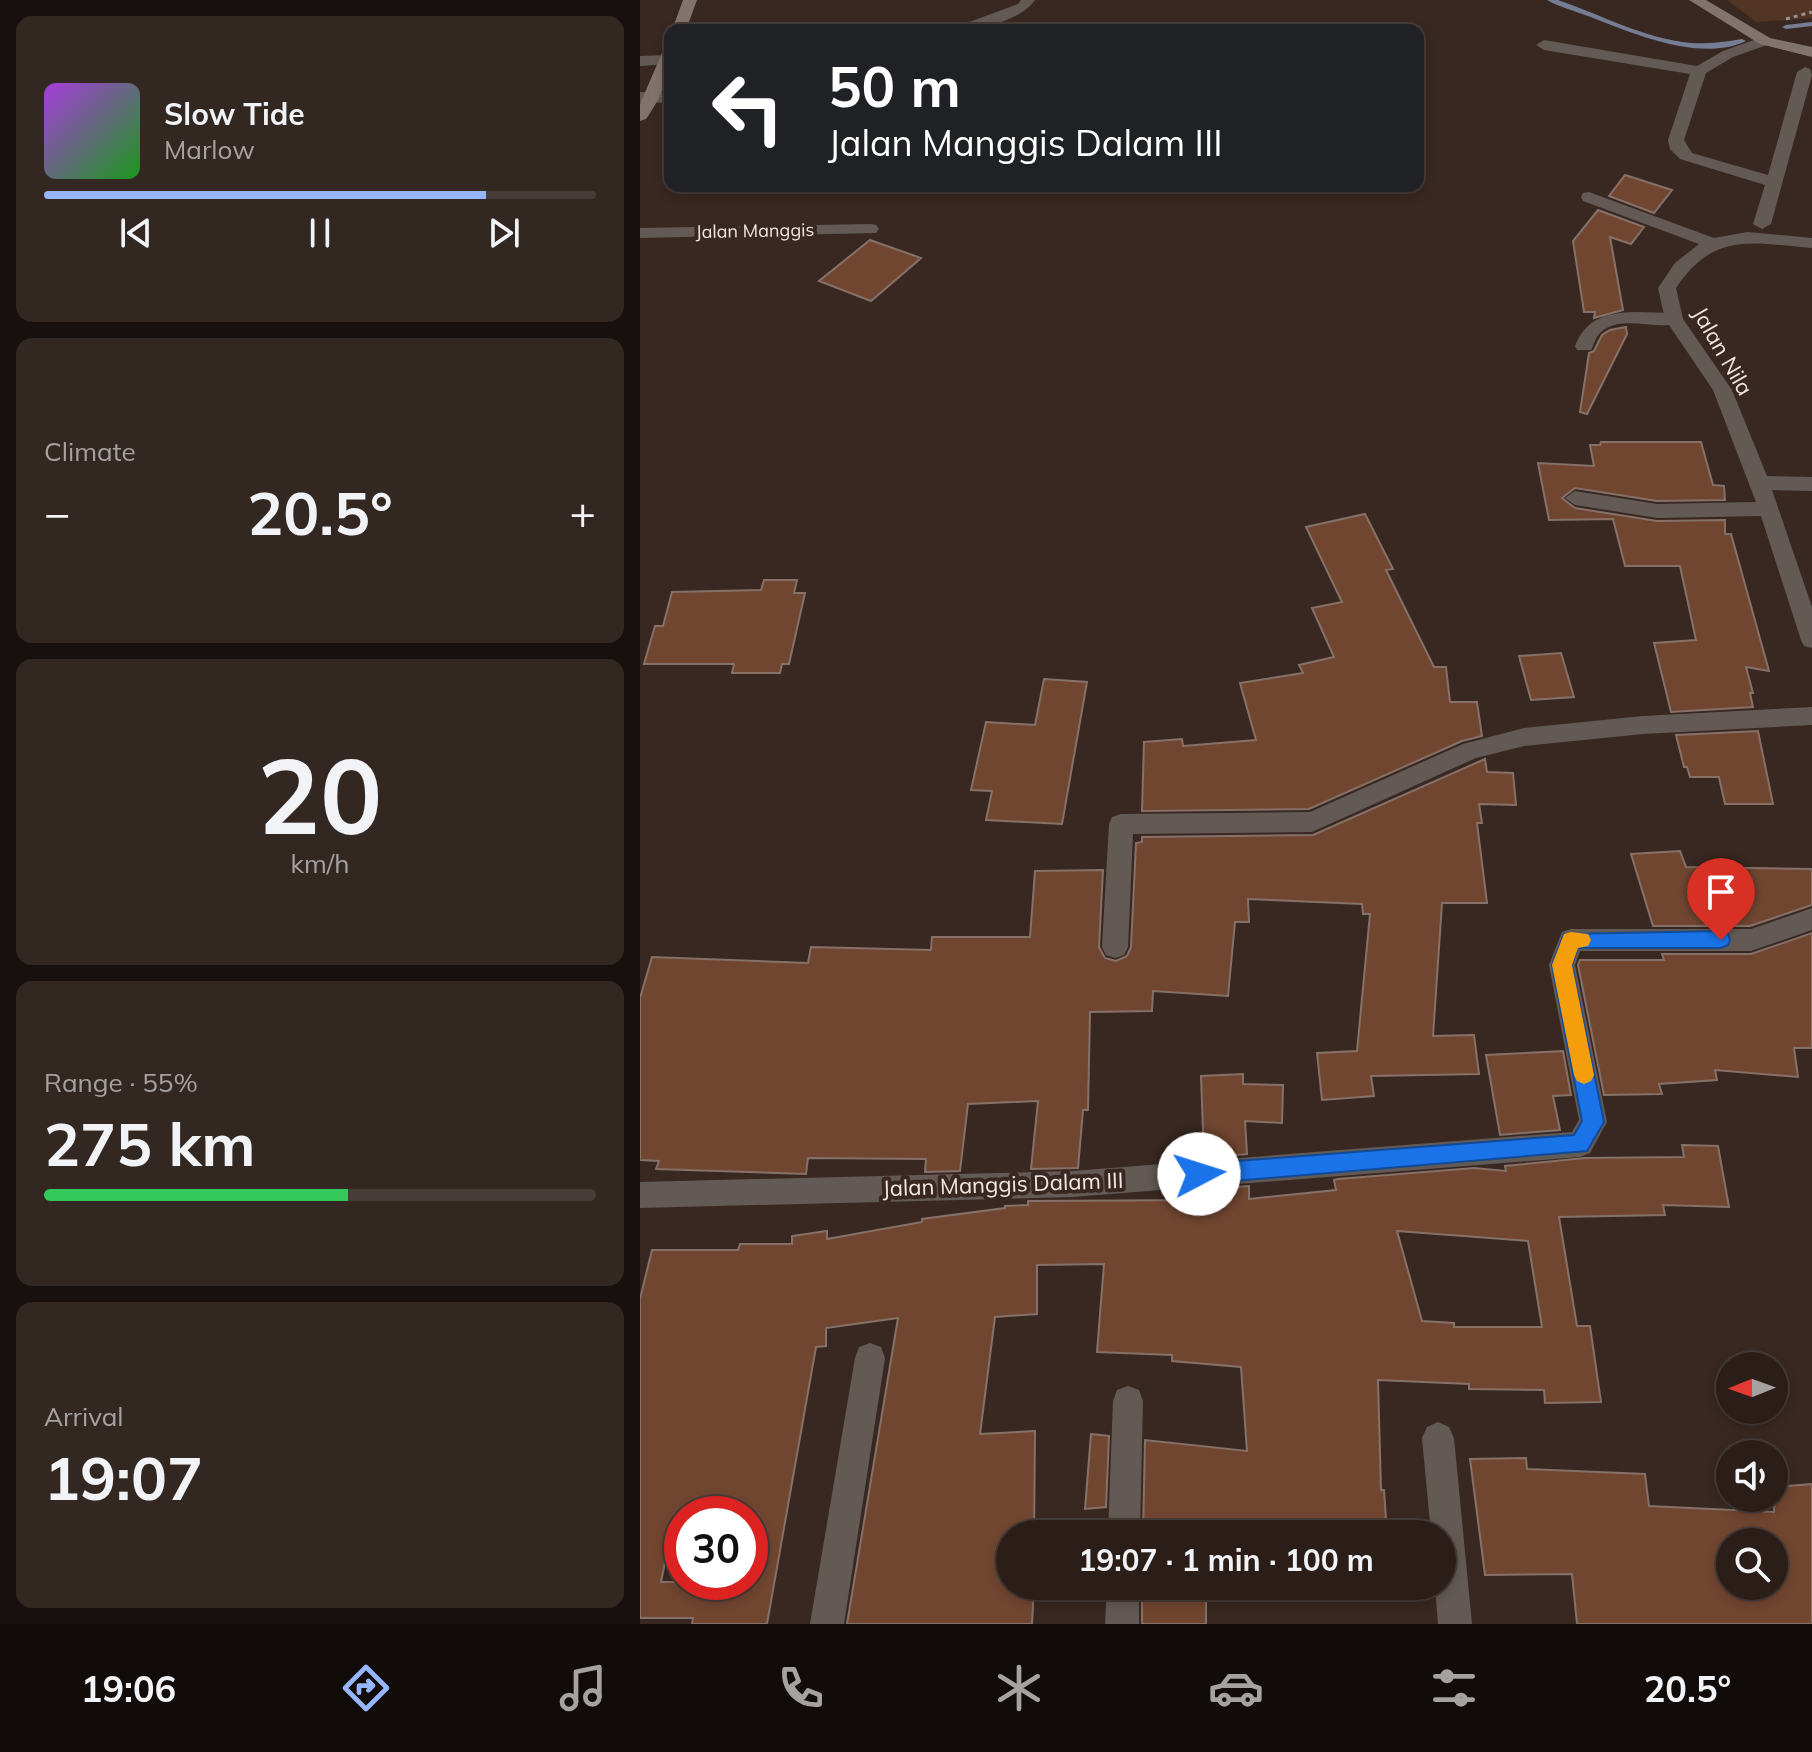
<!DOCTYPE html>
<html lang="en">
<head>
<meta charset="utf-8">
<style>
	body { margin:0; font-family:Mulish,sans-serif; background:#332722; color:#f1f3f6; height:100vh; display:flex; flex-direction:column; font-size:30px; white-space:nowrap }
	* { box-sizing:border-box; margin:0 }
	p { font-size:26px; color:#a6a2a2 }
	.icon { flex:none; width:44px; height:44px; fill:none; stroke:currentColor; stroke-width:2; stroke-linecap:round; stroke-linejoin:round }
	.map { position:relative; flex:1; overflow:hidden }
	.details { display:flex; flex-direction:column; gap:16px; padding:16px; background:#18100e; width:640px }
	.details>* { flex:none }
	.hud { position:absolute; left:24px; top:24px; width:760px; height:168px; border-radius:16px; box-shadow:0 4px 12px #0003,0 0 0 2px #473c38; background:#202124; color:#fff; overflow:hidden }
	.needle { width:52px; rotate:269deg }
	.buttons { position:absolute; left:1076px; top:1352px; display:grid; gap:16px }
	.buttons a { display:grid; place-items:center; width:72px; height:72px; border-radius:50%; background:#2b1e19; box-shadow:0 4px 12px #0003,0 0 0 2px #473c38; font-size:40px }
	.speed { position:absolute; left:24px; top:1496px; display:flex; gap:16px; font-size:40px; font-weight:700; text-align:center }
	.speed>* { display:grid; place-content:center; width:104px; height:104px; border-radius:50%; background:#2b1e19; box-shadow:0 4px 12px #0003,0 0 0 2px #473c38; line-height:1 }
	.speed .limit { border:12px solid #d22; background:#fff; color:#111 }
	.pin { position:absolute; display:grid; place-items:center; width:68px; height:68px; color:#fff; margin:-82px -34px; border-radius:50% 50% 50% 0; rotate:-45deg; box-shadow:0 0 8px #0007 }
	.pin .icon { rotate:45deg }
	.me { position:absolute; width:88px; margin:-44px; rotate:85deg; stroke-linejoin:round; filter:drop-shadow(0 0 6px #0008) }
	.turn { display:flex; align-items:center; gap:28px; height:168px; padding:0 32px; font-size:36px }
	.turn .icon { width:104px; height:104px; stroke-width:2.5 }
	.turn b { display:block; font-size:56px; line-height:68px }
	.big { font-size:60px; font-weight:700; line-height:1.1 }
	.details .widget { flex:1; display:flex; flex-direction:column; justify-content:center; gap:12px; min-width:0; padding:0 28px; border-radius:16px; background:#332722 }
	.details .dial { align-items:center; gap:0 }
	.dial b { font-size:104px; line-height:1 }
	.song { display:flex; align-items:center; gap:24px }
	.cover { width:96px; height:96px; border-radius:12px; background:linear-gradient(135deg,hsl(280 70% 55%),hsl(120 70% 35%)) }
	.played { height:8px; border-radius:4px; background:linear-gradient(90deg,#97b6fd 80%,#473c38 80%) }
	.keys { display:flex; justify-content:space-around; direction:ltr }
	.heat { display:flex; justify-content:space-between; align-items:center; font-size:44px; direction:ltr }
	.charge { height:12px; border-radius:6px; background:linear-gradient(90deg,#34c759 55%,#473c38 0) }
	.trip { position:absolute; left:356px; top:1520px; width:460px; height:80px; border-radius:40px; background:#2b1e19; box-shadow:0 4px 12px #0003,0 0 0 2px #473c38; font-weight:700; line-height:80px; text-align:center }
	.dock { display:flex; height:128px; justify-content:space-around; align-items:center; background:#110c0a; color:#a6a2a2 }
	.dock .icon { width:56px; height:56px }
	.dock .on { color:#97b6fd }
	.dock b { font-size:36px; color:#f1f3f6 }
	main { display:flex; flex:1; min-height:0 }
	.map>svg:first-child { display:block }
	.green { fill:#523425 }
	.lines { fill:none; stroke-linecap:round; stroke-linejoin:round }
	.stream { fill:#757d95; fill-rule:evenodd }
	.building { fill:#714631; stroke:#857168; stroke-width:2; fill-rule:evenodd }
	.path { stroke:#9c8e88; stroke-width:3; stroke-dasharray:4 4; stroke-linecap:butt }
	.lane { fill:#635a56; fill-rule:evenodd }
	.street { fill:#635a56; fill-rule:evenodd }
	.secondary { fill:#81746d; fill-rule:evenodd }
	.route { fill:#1a73e8; stroke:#114b97; stroke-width:2 }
	.slow { fill:#f59e0b }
	.labels { text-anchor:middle; stroke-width:8; stroke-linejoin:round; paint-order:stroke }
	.far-street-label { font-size:18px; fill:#f2e7e1; stroke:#392821 }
	.street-label { font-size:22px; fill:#f2e7e1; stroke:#392821 }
</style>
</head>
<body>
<main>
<section class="details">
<div class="widget">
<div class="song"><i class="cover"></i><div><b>Slow Tide</b><p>Marlow</p></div></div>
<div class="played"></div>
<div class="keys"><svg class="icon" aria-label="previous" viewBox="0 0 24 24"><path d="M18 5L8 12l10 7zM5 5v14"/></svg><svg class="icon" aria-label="pause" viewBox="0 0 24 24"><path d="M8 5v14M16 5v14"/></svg><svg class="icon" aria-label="next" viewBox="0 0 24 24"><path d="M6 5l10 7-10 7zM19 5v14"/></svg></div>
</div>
<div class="widget"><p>Climate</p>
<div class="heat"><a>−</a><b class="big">20.5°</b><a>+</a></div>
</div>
<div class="widget dial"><b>20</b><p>km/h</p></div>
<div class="widget"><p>Range · 55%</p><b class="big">275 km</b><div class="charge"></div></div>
<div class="widget"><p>Arrival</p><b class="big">19:07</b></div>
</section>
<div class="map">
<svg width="1172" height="1624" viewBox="0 0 1172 1624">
	<rect width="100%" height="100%" fill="#392821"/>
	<path class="green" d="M 1087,0 L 1172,0 L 1172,18 L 1116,22 Z"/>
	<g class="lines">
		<path class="stream" d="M 907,0 L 918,0 C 962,15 1005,39 1051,43 C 1069,44 1085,42 1102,39 L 1106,41 C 1060,63 992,33 948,16 C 935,11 919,7 907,0 Z
			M 1172,22 L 1172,26 L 1146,29 L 1142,27 L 1146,25 Z"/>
	</g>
	<path class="building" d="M 985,175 L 1032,190 L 1014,213 L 969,196 Z
		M 958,210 L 1004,227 L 991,244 L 970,237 L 983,310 L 954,318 L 955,312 L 944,312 L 933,241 Z
		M 230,240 L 281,258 L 231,301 L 179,281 Z
		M 986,327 L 987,334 L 947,414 L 940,412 L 949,353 L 954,351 L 962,335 L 970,330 Z
		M 961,442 L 1061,442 L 1073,485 L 1084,486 L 1085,500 L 1017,501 L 935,488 L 922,498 L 935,508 L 1017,521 L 1085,520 L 1085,534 L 1091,534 L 1129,671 L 1106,667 L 1113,693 L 1110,693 L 1113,707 L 1031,712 L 1014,643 L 1056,640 L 1040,566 L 985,566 L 973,519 L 909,520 L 898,463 L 954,466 L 950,445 L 960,445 Z
		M 725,514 L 753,569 L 746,570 L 794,667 L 806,667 L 810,702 L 837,702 L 842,736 L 822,741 L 669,809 L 502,811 L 504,742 L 542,739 L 543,746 L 616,740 L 600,683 L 663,673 L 659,665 L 694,657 L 672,608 L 702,602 L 666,527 Z
		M 124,580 L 157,580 L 154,593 L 165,593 L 149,664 L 142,664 L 140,673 L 92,673 L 94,664 L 4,664 L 15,626 L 23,626 L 32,592 L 121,590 Z
		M 921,653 L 934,697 L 891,700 L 879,656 Z
		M 404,679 L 447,682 L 422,824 L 346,820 L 352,791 L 331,790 L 346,722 L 395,725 Z
		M 1118,731 L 1133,804 L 1085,804 L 1079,777 L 1050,777 L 1047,767 L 1044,767 L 1036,735 Z
		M 845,759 L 847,772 L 873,773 L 876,805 L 839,804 L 842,823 L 837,823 L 847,903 L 802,903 L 793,1036 L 834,1035 L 839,1074 L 731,1076 L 734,1096 L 682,1100 L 677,1053 L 717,1051 L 730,914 L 723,914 L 722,904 L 608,899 L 609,922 L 595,922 L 588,996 L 513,991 L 512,1011 L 450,1012 L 448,1110 L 443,1110 L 438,1168 L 391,1169 L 398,1101 L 328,1104 L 320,1171 L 285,1172 L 286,1159 L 168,1158 L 166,1174 L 16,1169 L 19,1161 L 0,1160 L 0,998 L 12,957 L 168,963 L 171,947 L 291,950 L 292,937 L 390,937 L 395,871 L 463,870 L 459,947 L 465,958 L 476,961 L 487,956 L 491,947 L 496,843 L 502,842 L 502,837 L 673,835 Z
		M 1040,851 L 1046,867 L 1172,869 L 1172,905 L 1110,926 L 1013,926 L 991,854 Z
		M 1172,933 L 1172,1048 L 1154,1048 L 1158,1077 L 1075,1070 L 1077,1080 L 1019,1084 L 1022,1094 L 964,1095 L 938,965 L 940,960 L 1024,960 L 1022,954 L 1111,954 Z
		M 923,1051 L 931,1095 L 913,1096 L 920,1130 L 860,1135 L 846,1055 Z
		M 603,1074 L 603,1084 L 643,1085 L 642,1123 L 605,1121 L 607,1154 L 564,1158 L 561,1076 Z
		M 1042,1145 L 1078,1146 L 1089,1207 L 1023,1205 L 1025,1215 L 919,1217 L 937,1326 L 950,1326 L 961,1402 L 905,1403 L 904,1390 L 829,1389 L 829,1384 L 738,1380 L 741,1490 L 744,1490 L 747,1534 L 566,1531 L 566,1534 L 503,1534 L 505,1440 L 607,1451 L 601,1367 L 532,1361 L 532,1355 L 457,1352 L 464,1264 L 397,1265 L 397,1314 L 355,1317 L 340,1434 L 395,1431 L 394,1534 L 370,1534 L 370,1586 L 394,1586 L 392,1624 L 207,1624 L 258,1318 L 186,1328 L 186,1346 L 176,1347 L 127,1624 L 52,1624 L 53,1618 L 0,1618 L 0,1299 L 12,1250 L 98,1250 L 100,1244 L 152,1244 L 152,1236 L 187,1231 L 187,1239 L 282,1222 L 282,1219 L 365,1208 L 365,1206 L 388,1205 L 388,1201 L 566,1200 L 566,1189 L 609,1186 L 609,1199 L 696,1190 L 694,1180 L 698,1179 L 834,1168 L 866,1171 L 865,1166 L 945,1158 L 1044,1157 ZM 757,1231 L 888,1241 L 902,1327 L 814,1327 L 814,1323 L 782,1321 ZM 35,1514 L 110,1514 L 110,1582 L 21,1582 Z
		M 451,1434 L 469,1436 L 466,1507 L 445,1509 Z
		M 886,1458 L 887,1469 L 1005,1474 L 1009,1506 L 1134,1512 L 1134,1487 L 1172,1484 L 1172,1624 L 937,1624 L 932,1574 L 845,1575 L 830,1459 ZM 1090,1542 L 1134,1542 L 1134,1586 L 1090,1586 Z
		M 502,1586 L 566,1586 L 566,1624 L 502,1624 Z"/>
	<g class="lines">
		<path class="path" d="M 1146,19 L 1172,12"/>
		<path class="lane" d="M 1125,36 L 1133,41 L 1130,44 L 1093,57 L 1066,73 L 1044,140 L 1052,153 L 1128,175 L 1157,72 L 1165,67 L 1170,69 L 1172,75 L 1131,224 L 1122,229 L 1113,224 L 1125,185 L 1040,159 L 1030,149 L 1028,140 L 1050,74 L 904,50 L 896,45 L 904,40 L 1057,66 L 1083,51 Z
			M 995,312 L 1034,313 L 1043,319 C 1026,336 982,311 960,333 C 956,337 954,344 951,350 L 937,350 L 935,346 C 946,318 967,313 995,312 Z"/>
		<path class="street" d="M 381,0 L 395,0 C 382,19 343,30 322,30 L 324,24 L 378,4 Z
			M 0,56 L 27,55 L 30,56 L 30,64 L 0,66 Z
			M 0,92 L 30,93 L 30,103 L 0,102 Z
			M 949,192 L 1074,238 L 1107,232 L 1172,238 L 1172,248 C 1112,243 1074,231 1036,288 L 1043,319 L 1092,390 L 1127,476 L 1172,477 L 1172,491 L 1132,490 L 1172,607 L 1172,648 L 1164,646 L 1161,640 L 1121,516 L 1017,518 L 935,505 L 925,498 L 935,491 L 1017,504 L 1116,502 L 1073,390 L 1025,319 L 1018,288 L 1035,263 L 1059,244 L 943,201 L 941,197 L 943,193 Z
			M 230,224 L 236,225 L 239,229 L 236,233 L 0,238 L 0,228 Z
			M 1172,707 L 1172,725 L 1003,734 L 884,746 L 836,758 L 672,832 L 493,834 L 488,947 L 484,955 L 475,958 L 466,955 L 462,947 L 469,824 L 472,817 L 481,814 L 670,812 L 823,744 L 884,728 L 1003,716 Z
			M 1172,908 L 1172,930 L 1111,951 L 940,951 L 935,965 L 967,1122 L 950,1153 L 940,1157 L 432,1197 L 0,1208 L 0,1182 L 432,1171 L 932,1132 L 939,1120 L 909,965 L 922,932 L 931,929 L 1111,929 Z
			M 230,1343 L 241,1347 L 245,1358 L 204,1624 L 170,1624 L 215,1358 L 219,1347 Z
			M 488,1386 L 499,1390 L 503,1401 L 500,1534 L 468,1534 L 473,1401 L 477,1390 Z
			M 798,1422 L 809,1427 L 814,1438 L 832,1624 L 798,1624 L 795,1586 L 802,1586 L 802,1534 L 791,1534 L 782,1438 L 787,1427 Z
			M 467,1586 L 499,1586 L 499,1624 L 465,1624 Z"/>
		<path class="secondary" d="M 43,0 L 57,0 L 46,30 L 32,30 Z
			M 1049,0 L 1066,0 L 1130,38 L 1172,47 L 1172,57 L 1120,44 Z
			M 30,48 C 30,77 22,96 6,119 L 0,121 L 0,104 L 22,53 Z"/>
	</g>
	<path class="route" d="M 1081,931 L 1088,934 L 1090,940 L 1088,945 L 1081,948 L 938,948 L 932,965 L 964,1122 L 947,1151 L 559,1184 L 551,1181 L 548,1174 L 551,1167 L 559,1164 L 934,1135 L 942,1121 L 912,965 L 924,934 Z"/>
	<path class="slow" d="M 931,932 L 948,934 L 951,940 L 948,946 L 938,948 L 932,965 L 954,1075 L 951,1081 L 944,1084 L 937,1081 L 934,1075 L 912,965 L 924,934 Z"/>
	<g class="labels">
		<g class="far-street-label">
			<text transform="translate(115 231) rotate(-1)" y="6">Jalan Manggis</text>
		</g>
		<g class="street-label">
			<text transform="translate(1083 351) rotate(60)" y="8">Jalan Nila</text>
			<text transform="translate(363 1184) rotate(-2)" y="8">Jalan Manggis Dalam III</text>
		</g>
	</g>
</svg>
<div class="buttons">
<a><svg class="needle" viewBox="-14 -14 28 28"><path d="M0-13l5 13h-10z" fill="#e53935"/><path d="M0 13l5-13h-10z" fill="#a6a2a2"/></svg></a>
<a><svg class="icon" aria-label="sound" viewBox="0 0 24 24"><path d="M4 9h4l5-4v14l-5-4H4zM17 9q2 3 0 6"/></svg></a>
<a><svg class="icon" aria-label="search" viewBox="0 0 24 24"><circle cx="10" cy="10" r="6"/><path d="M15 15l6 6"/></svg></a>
</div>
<div class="speed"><div class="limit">30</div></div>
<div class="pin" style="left:1081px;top:940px;background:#d93025"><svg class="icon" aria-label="arrive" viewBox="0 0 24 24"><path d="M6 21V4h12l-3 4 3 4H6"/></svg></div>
<svg class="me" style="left:559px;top:1174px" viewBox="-20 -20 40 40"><circle r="19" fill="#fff"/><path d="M0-13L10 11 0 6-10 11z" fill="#1a73e8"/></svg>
<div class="trip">19:07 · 1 min · 100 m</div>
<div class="hud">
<div class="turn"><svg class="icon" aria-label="left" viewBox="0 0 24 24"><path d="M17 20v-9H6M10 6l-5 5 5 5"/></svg><div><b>50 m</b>Jalan Manggis Dalam III</div></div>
</div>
</div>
</main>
<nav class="dock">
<b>19:06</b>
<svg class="icon on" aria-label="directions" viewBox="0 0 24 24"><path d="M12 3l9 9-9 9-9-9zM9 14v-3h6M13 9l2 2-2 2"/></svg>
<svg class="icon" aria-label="music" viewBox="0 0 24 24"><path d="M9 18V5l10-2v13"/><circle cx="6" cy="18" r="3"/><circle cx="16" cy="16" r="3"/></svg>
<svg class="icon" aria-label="phone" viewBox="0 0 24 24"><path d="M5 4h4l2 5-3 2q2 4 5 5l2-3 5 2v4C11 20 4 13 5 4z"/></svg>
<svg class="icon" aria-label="climate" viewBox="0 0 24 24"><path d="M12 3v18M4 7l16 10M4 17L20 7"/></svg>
<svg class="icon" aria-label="car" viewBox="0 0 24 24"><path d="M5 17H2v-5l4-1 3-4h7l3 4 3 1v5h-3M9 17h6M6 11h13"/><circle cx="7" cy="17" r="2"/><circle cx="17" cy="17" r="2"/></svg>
<svg class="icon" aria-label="filters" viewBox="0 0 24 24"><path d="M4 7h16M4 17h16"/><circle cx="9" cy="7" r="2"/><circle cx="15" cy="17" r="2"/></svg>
<b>20.5°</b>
</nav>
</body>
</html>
